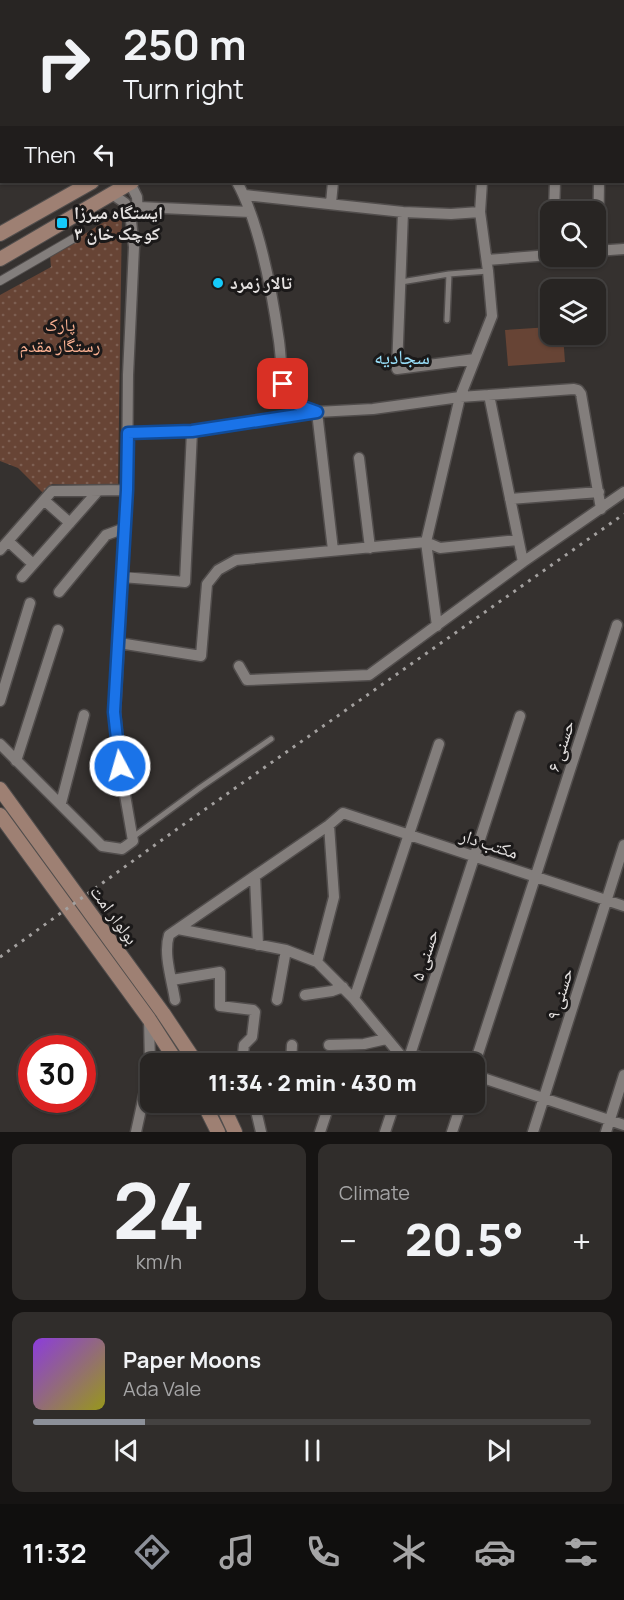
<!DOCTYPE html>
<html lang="en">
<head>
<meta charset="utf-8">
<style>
	body { margin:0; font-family:Manrope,"Noto Naskh Arabic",sans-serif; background:#302d2b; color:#f1f3f6; height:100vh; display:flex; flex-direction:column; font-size:22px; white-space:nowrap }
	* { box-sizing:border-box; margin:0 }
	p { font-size:20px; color:#a5a5a6 }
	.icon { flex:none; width:33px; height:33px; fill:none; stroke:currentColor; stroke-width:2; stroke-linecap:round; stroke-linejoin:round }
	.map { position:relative; height:1132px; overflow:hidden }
	.side { display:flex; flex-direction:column; gap:12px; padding:12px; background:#161413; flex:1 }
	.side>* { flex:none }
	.banner { position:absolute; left:0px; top:0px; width:624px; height:183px; box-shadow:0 2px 4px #0004,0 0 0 2px #444241; background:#282523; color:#f1f3f6; overflow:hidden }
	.tools { position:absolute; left:540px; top:201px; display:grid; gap:12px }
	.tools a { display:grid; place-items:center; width:66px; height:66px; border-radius:12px; background:#282523; box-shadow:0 2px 4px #0004,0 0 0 2px #444241; font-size:30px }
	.speed { position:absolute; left:18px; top:1035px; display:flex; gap:12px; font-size:30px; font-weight:700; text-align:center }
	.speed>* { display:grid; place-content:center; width:78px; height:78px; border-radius:50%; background:#282523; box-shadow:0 2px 4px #0004,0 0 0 2px #444241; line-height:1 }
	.speed .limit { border:9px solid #d22; background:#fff; color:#111 }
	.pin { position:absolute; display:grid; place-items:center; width:51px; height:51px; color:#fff; margin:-26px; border-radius:12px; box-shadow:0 3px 9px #0006 }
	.me { position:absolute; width:66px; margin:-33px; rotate:354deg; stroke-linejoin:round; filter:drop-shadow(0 0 4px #0008) }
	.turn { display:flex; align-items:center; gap:21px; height:126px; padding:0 24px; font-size:27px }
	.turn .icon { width:78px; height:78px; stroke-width:2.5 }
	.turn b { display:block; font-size:42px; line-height:51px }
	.then { display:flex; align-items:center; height:57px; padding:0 24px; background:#0003; gap:12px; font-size:22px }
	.big { font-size:45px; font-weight:800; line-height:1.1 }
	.side .widget { flex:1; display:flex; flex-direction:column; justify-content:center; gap:9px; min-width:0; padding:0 21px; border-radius:12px; background:#302d2b }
	.side .dial { align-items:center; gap:0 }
	.dial b { font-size:78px; line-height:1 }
	.song { display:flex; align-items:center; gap:18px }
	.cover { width:72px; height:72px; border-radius:9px; background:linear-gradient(135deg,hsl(270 70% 55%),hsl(60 70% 35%)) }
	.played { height:6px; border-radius:3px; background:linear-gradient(90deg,#8c9099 20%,#444241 20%) }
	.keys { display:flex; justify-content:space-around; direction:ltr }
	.heat { display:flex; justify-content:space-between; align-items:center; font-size:33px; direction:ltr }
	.side .tiles { flex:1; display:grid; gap:12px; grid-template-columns:1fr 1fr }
	.widget:last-child { grid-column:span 2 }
	.trip { position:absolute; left:140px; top:1053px; width:345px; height:60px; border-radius:12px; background:#282523; box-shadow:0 2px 4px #0004,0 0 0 2px #444241; font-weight:800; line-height:60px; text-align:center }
	.dock { display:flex; height:96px; justify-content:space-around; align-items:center; background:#100f0e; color:#a5a5a6 }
	.dock .icon { width:42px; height:42px }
	.dock .active { color:#8c9099 }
	.dock b { font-size:27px; color:#f1f3f6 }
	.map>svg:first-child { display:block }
	.green { fill:#674435 }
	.park { fill:url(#park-dots) }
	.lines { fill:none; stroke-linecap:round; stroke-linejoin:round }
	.service-casing { stroke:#514d4c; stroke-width:8 }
	.pedestrian-casing { stroke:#514d4c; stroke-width:10 }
	.minor-casing { stroke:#514d4c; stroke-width:13 }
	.secondary-casing { stroke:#514d4c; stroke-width:16 }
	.service { stroke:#837e7c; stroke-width:5 }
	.pedestrian { stroke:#837e7c; stroke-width:8 }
	.minor { stroke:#837e7c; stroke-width:10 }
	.secondary { stroke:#9e8073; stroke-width:14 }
	.rail { stroke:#a3a09f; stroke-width:3; stroke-dasharray:3 6; stroke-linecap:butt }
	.route-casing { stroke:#114b97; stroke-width:15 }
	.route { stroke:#1a73e8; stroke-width:10 }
	.poi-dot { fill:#15cafb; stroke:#1b1919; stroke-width:2 }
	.labels { text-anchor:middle; stroke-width:6; stroke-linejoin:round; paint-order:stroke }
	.poi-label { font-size:18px; font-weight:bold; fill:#e4e1e0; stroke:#1b1919; text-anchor:start }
	.park-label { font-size:18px; fill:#f9b091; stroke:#1b1919 }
	.street-label { font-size:18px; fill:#e4e1e0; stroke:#1b1919 }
	.neighbourhood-label { font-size:20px; fill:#99e0fb; stroke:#1b1919 }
</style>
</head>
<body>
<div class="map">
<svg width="624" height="1132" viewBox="0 0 624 1132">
	<defs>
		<pattern id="park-dots" width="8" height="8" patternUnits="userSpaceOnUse" patternTransform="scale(1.5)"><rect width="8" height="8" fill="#674435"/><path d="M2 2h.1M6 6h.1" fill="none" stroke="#7d5f52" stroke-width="1.8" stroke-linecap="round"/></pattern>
	</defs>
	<rect width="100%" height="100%" fill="#35312f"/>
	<path class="green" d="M 550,327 L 550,334 L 563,335 L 565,362 L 508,366 L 505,330 Z"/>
	<path class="park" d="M 122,211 L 118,486 L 52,484 L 43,493 L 18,468 L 0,461 L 0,295 L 51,267 L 50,255 Z"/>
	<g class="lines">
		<g class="service-casing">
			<path id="service" d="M 401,282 L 449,274 L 488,271
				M 447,320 L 449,274
				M 133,837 L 201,787 L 271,739"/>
		</g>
		<g class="pedestrian-casing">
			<path id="pedestrian" d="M 0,281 L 76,237"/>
		</g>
		<g class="minor-casing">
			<path id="minor" d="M 0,2 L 2,3
				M 53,2 L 54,0
				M 101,2 L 102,0
				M 163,2 L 164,0
				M 213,2 L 214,0
				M 247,2 L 247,0
				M 294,2 L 294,0
				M 491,2 L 491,0
				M 579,2 L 579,0
				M 0,26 L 2,18
				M 622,69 L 624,69
				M 622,117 L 624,117
				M 622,154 L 624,154
				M 0,171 L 2,172
				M 237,182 C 260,224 272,292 279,341 C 282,363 280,383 292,403 L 317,412 L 333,550
				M 130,183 L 137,197 L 138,214
				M 245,195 L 403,212 L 451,214 L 480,212
				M 331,203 L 333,182
				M 139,207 L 250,212
				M 403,212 L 397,369 L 475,359
				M 554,212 L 555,182
				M 596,251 L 624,249
				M 598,251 L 599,182
				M 487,260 L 550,255
				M 489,395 L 523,562
				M 128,433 L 192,431 L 317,412 L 373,409 L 460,397 L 574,389 L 578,390 L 581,394 L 601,509
				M 359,458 L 370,548
				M 510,499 L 599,492
				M 44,500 L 70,523
				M 8,541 L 33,564
				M 426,542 L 440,548 L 518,540
				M 426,542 L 437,626
				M 0,550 L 52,491 L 127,490
				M 22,577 L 98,491
				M 122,577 L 185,582 L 192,431
				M 59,592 L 106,535 L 125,528
				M 119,643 L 201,656 L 207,584 L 218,570 L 236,560 L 426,542 L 460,397 L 492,316 L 488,271 L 480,212 L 482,182
				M 239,666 L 247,680 L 369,675 L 523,562 L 624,492
				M 0,701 L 30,603
				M 0,744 L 102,846 L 122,849 L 133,841 L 120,766 L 115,712 L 127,490 L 128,375 L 134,247 L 130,212 L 125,203 L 112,194
				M 16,761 L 58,630
				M 61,803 L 84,715
				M 255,877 L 258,945
				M 178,929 L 286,950 L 317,962 L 354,999 L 407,1063
				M 317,962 L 334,897 L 329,825
				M 172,980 L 220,972 L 220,1006 L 253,1010 L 255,1012 L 252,1037 L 244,1045 L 243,1054
				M 305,995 L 332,991 L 343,987
				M 354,999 L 439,744
				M 175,1000 C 172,980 163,954 169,935 L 329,825 L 343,813 L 624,906
				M 277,1000 L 286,950
				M 149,1019 L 150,1064
				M 329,1045 L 364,1044 L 386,1039
				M 410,1054 L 440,1064
				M 291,1064 L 292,1045
				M 407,1064 L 520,716
				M 474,1066 L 617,625
				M 474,1075 L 624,1125
				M 254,1102 L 261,1132
				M 136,1132 L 150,1068
				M 320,1132 L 330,1102
				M 385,1132 L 395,1102
				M 452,1132 L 462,1102
				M 533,1132 L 624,845
				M 606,1132 L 624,1075"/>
		</g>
		<g class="secondary-casing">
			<path id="secondary" d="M 347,2 L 349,0
				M 381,2 L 382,0
				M 0,234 L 92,182
				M 0,259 L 132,182
				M 0,789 L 163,1013 L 197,1064
				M 0,815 L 149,1019 L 178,1064
				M 203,1102 L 218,1132
				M 221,1102 L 235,1132"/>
		</g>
		<use href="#service" class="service"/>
		<use href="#pedestrian" class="pedestrian"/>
		<use href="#minor" class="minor"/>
		<use href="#secondary" class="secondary"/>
		<path class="rail" d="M 0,957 L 173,832 L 624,514"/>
	</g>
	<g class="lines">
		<g class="route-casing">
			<path id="route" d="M 120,766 L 114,712 L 127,490 L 128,433 L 192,431 L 317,412 L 292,403 L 283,384"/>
		</g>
		<use href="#route" class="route"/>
	</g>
	<g class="poi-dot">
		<rect x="56" y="217" width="12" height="12" rx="3"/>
		<circle cx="218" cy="283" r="6"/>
	</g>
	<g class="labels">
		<g class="poi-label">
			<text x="74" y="219">ایستگاه میرزا<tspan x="74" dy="21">کوچک خان ۳</tspan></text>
			<text x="230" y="289">تالار زمرد</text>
		</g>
		<g class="park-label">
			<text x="60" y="331">پارک<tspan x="60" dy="21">رستگار مقدم</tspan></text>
		</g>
		<g class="street-label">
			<text transform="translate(561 746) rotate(-72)" y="6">حسنی ۶</text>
			<text transform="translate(489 844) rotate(18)" y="6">مکتب دار</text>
			<text transform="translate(114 915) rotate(54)" y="6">بولوار امت</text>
			<text transform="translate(425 955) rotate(-72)" y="6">حسنی ۵</text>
			<text transform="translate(560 994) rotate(-73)" y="6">حسنی ۹</text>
		</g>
		<g class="neighbourhood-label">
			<text x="402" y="364">سجادیه</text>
		</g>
	</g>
</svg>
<div class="tools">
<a><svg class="icon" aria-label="search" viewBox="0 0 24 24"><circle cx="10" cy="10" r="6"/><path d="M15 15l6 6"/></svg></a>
<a><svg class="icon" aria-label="layers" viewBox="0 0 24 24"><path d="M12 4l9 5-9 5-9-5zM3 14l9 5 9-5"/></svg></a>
</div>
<div class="speed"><div class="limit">30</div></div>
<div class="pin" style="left:283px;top:384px;background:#d93025"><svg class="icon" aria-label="arrive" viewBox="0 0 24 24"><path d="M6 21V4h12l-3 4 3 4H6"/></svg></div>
<svg class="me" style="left:120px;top:766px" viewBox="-20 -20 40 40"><circle r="17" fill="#1a73e8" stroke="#fff" stroke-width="3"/><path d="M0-11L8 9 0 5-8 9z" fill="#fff"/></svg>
<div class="trip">11:34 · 2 min · 430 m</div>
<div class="banner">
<div class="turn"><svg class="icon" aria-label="right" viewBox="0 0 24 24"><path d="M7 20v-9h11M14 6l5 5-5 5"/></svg><div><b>250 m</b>Turn right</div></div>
<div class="then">Then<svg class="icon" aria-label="left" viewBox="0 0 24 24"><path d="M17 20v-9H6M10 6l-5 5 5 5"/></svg></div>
</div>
</div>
<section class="side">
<div class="tiles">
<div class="widget dial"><b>24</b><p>km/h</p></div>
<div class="widget"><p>Climate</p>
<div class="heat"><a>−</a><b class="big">20.5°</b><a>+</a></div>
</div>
<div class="widget">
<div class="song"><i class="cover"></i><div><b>Paper Moons</b><p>Ada Vale</p></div></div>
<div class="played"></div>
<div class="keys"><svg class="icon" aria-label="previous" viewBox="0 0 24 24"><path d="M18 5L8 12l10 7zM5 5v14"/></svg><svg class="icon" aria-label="pause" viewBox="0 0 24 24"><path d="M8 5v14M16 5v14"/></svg><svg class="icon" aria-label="next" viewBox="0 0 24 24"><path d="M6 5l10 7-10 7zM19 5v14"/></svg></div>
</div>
</div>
</section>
<nav class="dock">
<b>11:32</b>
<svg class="icon active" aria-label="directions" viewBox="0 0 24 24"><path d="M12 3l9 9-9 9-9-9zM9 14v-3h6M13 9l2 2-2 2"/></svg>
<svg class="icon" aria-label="music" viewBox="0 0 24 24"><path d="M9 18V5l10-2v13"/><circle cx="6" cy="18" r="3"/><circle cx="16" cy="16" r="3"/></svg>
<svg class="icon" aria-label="phone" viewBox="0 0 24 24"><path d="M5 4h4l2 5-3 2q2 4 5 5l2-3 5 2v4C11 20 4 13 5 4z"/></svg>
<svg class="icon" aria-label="climate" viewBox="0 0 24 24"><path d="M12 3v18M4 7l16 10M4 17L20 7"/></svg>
<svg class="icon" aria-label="car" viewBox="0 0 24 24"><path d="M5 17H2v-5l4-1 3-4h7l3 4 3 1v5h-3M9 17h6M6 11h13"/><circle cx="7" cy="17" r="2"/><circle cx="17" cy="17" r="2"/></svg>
<svg class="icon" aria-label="filters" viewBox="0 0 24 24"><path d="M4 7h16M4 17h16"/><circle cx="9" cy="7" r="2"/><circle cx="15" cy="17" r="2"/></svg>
</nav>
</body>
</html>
